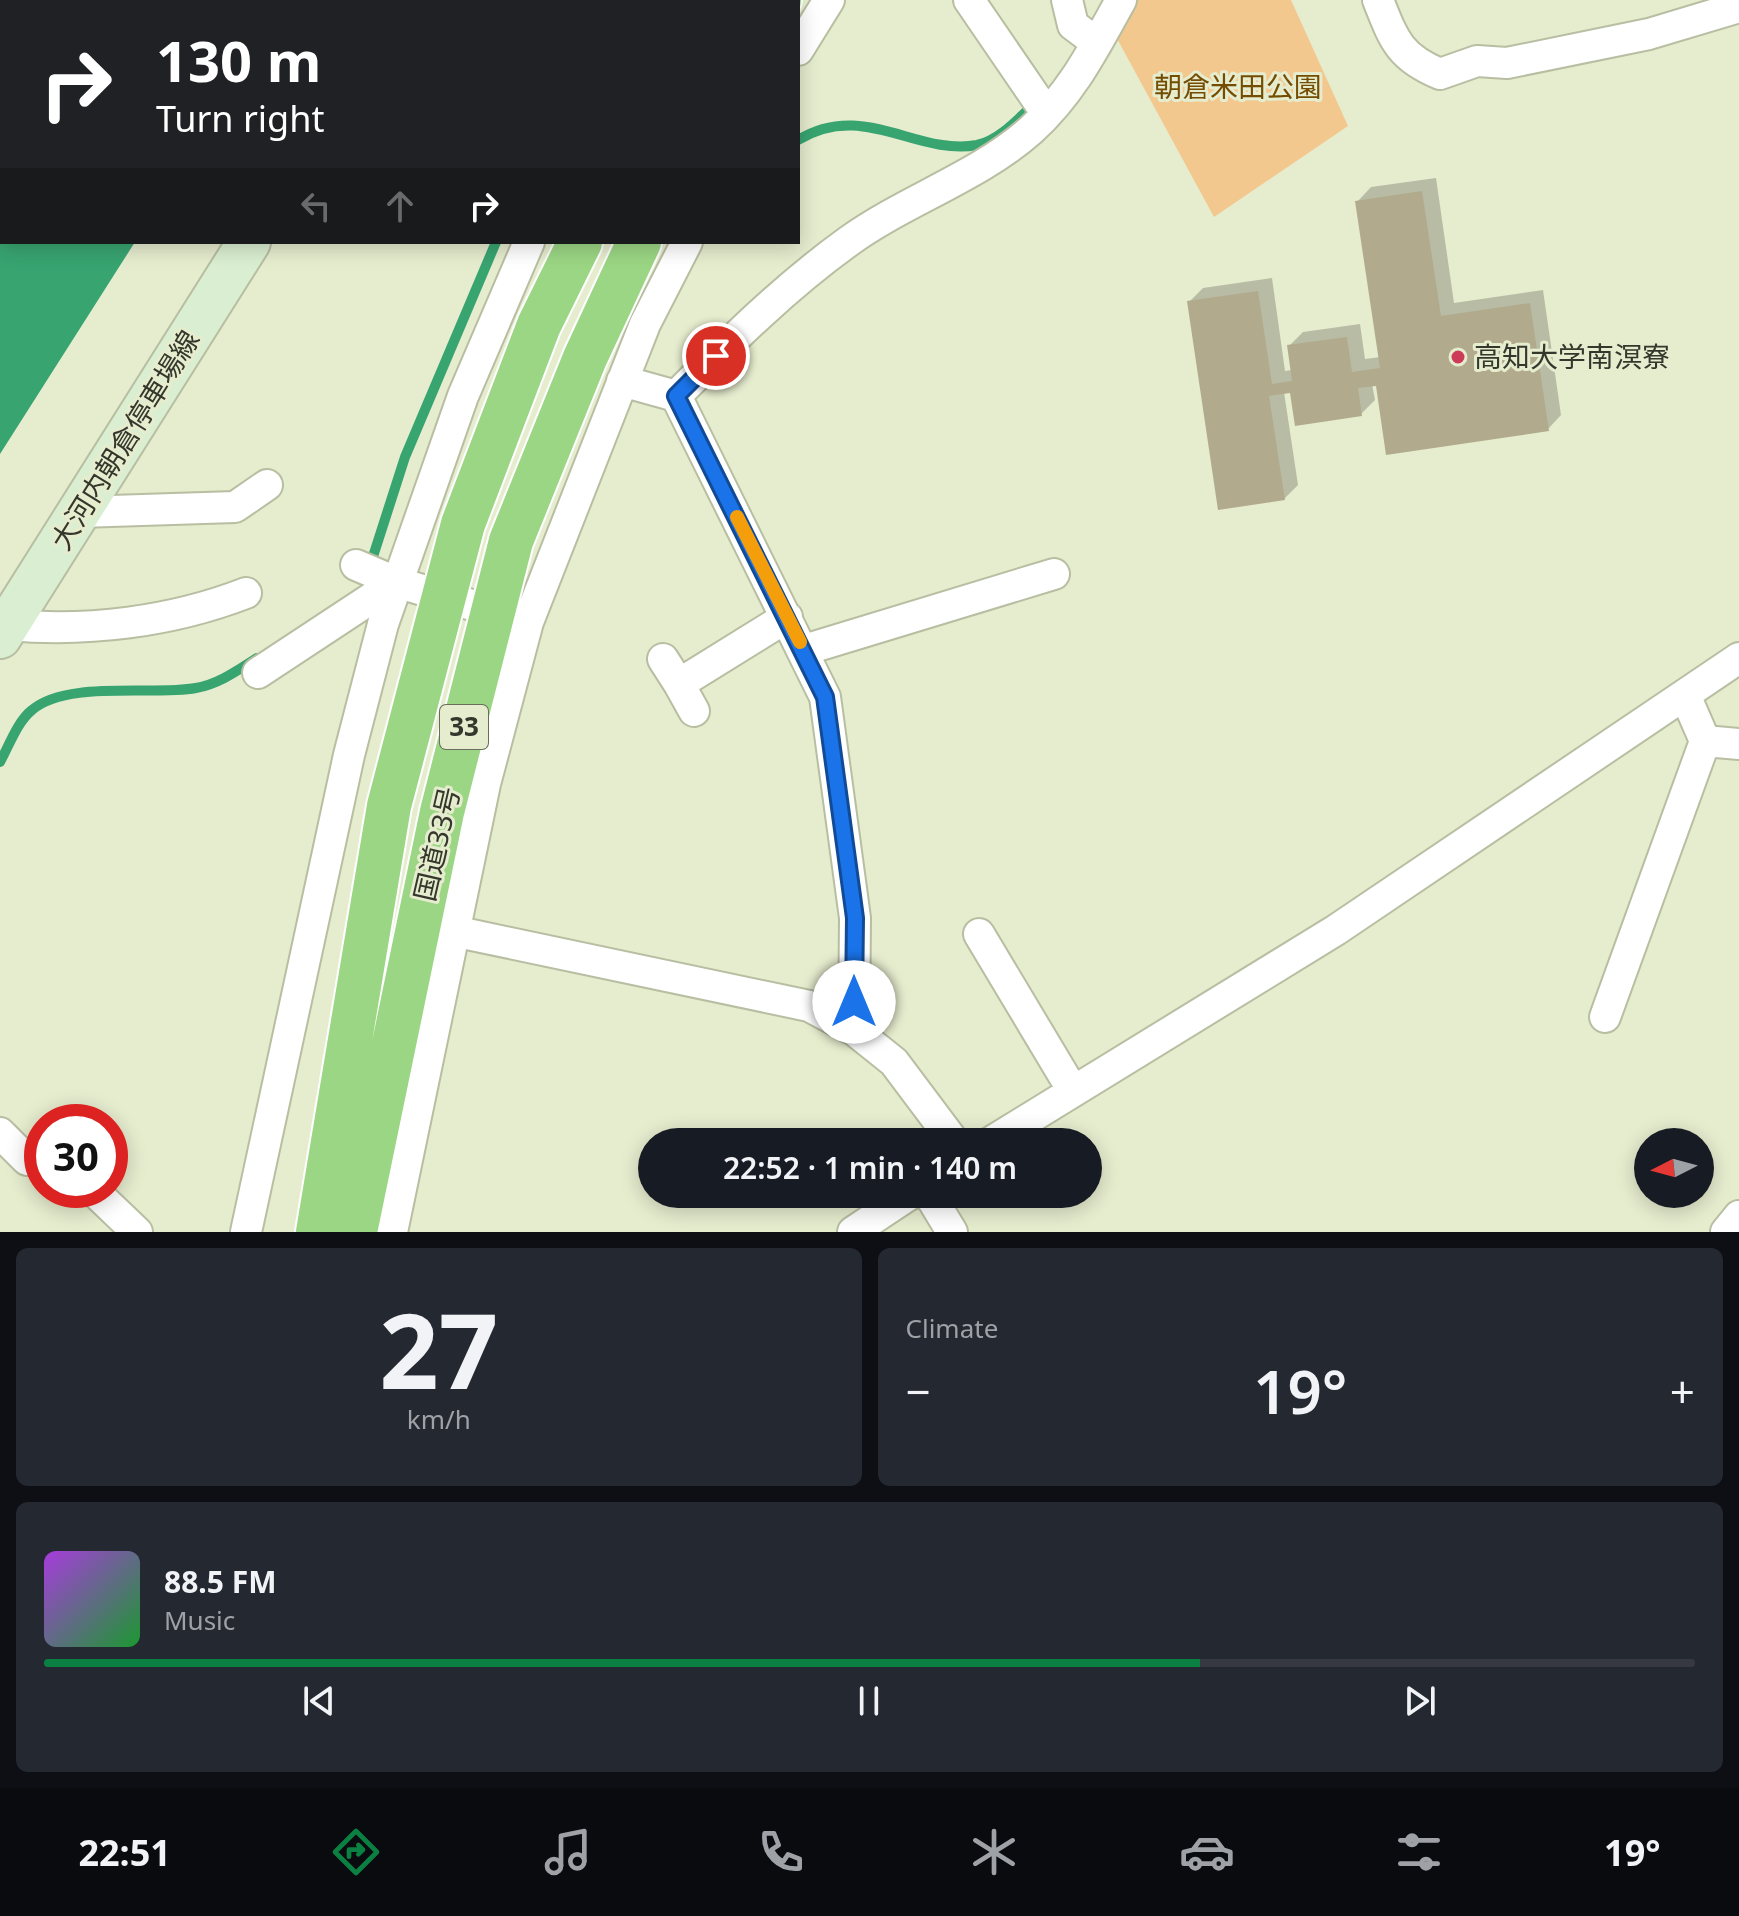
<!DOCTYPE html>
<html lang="en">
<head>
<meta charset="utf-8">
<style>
	body { margin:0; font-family:"Noto Sans","Noto Sans JP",sans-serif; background:#242831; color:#f1f3f6; height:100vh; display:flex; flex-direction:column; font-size:30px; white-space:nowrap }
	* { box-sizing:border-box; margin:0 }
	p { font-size:26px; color:#9ea1a6 }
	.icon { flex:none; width:44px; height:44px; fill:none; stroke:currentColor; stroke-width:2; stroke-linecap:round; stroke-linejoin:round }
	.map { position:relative; height:1232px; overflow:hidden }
	.drawer { display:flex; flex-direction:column; gap:16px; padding:16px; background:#0d0f14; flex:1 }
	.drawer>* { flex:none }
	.top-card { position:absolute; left:0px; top:0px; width:800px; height:244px; box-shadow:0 4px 20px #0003; background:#202124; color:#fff; overflow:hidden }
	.needle { width:52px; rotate:264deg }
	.controls { position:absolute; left:1634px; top:1128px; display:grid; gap:16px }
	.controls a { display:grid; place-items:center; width:80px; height:80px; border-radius:50%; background:#171b24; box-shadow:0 4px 20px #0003; font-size:40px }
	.speed { position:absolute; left:24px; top:1104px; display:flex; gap:16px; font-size:40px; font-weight:700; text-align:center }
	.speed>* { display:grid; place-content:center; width:104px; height:104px; border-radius:50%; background:#171b24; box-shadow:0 4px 20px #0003; line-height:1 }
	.speed .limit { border:12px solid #d22; background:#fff; color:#111 }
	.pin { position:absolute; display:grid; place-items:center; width:68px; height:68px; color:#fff; margin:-34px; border:4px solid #fff; border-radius:50%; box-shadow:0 2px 8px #0007 }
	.me { position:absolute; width:88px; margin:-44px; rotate:0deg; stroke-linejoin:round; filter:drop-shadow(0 0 6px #0008) }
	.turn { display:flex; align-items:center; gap:28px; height:168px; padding:0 24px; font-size:36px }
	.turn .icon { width:104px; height:104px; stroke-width:2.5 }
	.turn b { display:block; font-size:56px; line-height:68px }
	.lanes { display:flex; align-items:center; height:76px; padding:0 24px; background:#0003; justify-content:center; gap:40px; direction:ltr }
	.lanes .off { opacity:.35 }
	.big { font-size:60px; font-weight:600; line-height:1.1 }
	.drawer .widget { flex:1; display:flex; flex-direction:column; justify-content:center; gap:12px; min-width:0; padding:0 28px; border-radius:12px; background:#242831 }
	.drawer .dial { align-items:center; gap:0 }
	.dial b { font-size:104px; line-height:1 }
	.song { display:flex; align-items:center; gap:24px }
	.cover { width:96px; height:96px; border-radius:12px; background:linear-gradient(135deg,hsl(280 70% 55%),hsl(130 70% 35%)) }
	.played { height:8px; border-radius:4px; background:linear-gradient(90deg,#0b8043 70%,#363941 70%) }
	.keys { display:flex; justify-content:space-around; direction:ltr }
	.heat { display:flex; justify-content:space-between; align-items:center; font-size:44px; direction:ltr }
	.drawer .tiles { flex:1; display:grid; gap:16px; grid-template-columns:1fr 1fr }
	.widget:last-child { grid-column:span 2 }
	.trip { position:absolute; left:638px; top:1128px; width:464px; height:80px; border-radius:40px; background:#171b24; box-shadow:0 4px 20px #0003; font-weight:600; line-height:80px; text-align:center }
	.tab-bar { display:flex; height:128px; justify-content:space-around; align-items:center; background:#090b0e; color:#9ea1a6 }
	.tab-bar .icon { width:56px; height:56px }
	.tab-bar .active { color:#0b8043 }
	.tab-bar b { font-size:36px; color:#f1f3f6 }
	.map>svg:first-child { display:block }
	.green { fill:#f2c88e }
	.water { fill:#38a470 }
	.shadow { fill:#0003 }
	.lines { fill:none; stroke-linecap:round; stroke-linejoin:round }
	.stream { stroke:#38a470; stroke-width:10 }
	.building { fill:#b1aa8d }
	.minor-casing { stroke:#b8bea1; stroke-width:34 }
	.secondary-casing { stroke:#b8bea1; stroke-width:46 }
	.trunk-casing { stroke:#fff; stroke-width:48 }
	.minor { stroke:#fff; stroke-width:30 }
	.secondary { stroke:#daefd1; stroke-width:42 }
	.trunk { stroke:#9bd684; stroke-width:44 }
	.route-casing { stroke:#114b97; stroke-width:20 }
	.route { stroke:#1a73e8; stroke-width:14 }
	.slow { stroke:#f59e0b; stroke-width:14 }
	.poi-dot { fill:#cc3c59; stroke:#e6ecce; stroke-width:3 }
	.labels { text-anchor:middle; stroke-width:6; stroke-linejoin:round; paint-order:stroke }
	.shield { fill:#e6ecce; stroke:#696d5c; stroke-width:2 }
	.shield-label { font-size:26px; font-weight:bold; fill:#34372b }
	.park-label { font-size:28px; fill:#744d03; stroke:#e6ecce }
	.poi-label { font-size:28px; fill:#34372b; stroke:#e6ecce; text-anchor:start }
	.street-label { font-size:28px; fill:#34372b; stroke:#e6ecce }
</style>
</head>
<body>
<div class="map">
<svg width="1739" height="1232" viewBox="0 0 1739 1232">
	<rect width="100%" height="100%" fill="#e6ecce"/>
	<path class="green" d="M 1133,0 L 1291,0 L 1348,126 L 1214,217 L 1114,33 Z"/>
	<path class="water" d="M 0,0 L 289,0 L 2,2 L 2,242 L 135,242 L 0,454 Z"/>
	<path class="shadow" d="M 1436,178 L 1454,303 L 1543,290 L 1561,415 L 1548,429 L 1378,383 L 1372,384 L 1375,400 L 1361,414 L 1292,390 L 1284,392 L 1298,485 L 1284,499 L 1189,302 L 1203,288 L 1272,278 L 1285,371 L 1292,370 L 1289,346 L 1303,332 L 1360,324 L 1365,359 L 1381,357 L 1358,201 L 1371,187 Z"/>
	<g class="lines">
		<path class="stream" d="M 798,140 C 863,100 916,156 977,145 C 1000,140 1020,117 1036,102
			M 369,569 L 405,457 L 496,242
			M 0,762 C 9,746 17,722 32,710 C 67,680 152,696 196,688 C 219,684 238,670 257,658"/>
	</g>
	<path class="building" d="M 1422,191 L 1441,316 L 1530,303 L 1549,431 L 1386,455 L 1376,386 L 1358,388 L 1362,416 L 1295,426 L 1290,393 L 1269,396 L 1285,500 L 1218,510 L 1187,301 L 1258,291 L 1272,384 L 1292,381 L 1287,345 L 1347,337 L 1352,372 L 1380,368 L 1355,201 Z"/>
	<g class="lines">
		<g class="minor-casing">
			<path id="minor" d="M 969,0 L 1047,114
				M 1067,0 L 1073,25 L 1097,43
				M 1378,0 C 1394,40 1399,57 1440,74 L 1477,61 L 1507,63 L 1649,34 L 1739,7
				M 660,2 L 661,0
				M 798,50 L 829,0
				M 622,381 L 676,396 L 825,697 L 855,918 L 854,1030 L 894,1062 L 954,1142
				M 676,396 C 731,341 785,287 849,241 C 906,200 978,177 1031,130 C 1072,93 1095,47 1121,0
				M 80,512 L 235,507 L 267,485
				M 356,565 L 396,582 L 511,617
				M 8,625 C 88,632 171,622 246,593
				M 804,650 L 1054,574
				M 663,659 L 679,684
				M 258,673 L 396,582
				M 694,711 L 679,684 L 787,617
				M 1705,741 L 1739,744
				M 453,931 L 809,1006 L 854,1030
				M 979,934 L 1073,1091
				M 1605,1017 L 1705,741 L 1685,695
				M 0,1133 L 27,1160 L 42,1152
				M 991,1142 L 1336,930 L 1739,658
				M 93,1190 L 137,1232
				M 929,1194 L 952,1232
				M 246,1232 L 349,755 L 383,624 L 463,396 L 529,242
				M 392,1232 L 485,784 L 528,622 L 645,324 L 687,242
				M 853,1232 L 910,1194
				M 1726,1232 L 1739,1216"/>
		</g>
		<g class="secondary-casing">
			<path id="secondary" d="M 400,2 L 401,0
				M 0,637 L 249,242"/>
		</g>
		<g class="trunk-casing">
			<path id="trunk" d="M 712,2 L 713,0
				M 778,2 L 779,0
				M 318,1232 L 389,806 L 463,524 L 539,325 L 580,242
				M 355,1232 L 442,812 L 511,541 L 585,358 L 639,242"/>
		</g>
		<use href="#minor" class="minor"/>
		<use href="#secondary" class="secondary"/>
		<use href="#trunk" class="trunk"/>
	</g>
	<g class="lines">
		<g class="route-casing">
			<path id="route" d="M 716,356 L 676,396 L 825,697 L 855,918 L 854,1002"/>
		</g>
		<use href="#route" class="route"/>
		<path class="slow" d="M 737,517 L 800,642"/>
	</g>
	<circle class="poi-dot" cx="1458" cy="357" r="8"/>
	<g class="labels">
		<rect class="shield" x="440" y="705" width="48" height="44" rx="6"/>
		<g class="shield-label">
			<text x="464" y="736">33</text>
		</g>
		<g class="park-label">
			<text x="1238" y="97">朝倉米田公園</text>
		</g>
		<g class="poi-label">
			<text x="1474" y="367">高知大学南溟寮</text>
		</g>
		<g class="street-label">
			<text transform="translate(125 440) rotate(-58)" y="10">大河内朝倉停車場線</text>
			<text transform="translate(437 844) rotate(-77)" y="10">国道33号</text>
		</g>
	</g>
</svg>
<div class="controls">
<a><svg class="needle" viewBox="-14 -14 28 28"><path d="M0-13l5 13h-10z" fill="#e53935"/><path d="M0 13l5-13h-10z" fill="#9ea1a6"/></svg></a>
</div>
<div class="speed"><div class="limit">30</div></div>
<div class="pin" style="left:716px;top:356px;background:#d93025"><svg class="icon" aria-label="arrive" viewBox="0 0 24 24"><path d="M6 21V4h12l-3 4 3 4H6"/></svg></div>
<svg class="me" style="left:854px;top:1002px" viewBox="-20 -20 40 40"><circle r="19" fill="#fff"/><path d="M0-13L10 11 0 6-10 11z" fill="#1a73e8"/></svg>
<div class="trip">22:52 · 1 min · 140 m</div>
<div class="top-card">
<div class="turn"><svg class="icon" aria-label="right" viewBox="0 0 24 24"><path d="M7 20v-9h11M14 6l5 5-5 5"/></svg><div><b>130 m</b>Turn right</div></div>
<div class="lanes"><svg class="icon off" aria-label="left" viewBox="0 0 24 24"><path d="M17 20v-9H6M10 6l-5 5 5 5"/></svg><svg class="icon off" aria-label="ahead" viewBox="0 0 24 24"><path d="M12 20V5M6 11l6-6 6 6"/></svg><svg class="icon" aria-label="right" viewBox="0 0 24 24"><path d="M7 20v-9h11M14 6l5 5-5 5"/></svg></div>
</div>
</div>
<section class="drawer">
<div class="tiles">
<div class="widget dial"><b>27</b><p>km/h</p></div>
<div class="widget"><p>Climate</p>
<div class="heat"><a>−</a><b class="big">19°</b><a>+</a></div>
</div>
<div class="widget">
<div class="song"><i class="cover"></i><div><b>88.5 FM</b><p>Music</p></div></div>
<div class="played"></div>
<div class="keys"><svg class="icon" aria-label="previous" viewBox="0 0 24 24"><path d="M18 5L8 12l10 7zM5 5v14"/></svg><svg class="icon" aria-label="pause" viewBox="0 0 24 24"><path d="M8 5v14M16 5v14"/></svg><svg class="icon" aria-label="next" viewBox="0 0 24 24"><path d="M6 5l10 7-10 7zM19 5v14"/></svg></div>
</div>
</div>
</section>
<nav class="tab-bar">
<b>22:51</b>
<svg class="icon active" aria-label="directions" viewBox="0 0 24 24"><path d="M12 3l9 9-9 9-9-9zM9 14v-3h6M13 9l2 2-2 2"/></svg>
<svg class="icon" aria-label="music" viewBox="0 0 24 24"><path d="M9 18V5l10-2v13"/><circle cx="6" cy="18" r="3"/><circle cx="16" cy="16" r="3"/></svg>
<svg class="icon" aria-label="phone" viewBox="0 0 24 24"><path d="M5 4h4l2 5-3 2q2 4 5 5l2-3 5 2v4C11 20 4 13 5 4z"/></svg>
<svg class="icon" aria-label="climate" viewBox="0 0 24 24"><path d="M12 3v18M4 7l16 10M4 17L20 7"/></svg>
<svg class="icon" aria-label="car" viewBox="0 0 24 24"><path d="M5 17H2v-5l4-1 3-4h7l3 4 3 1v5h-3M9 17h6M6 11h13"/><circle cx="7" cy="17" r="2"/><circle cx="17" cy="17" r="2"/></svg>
<svg class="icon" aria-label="filters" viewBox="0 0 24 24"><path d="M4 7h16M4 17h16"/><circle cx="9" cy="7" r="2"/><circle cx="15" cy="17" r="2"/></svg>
<b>19°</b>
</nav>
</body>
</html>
